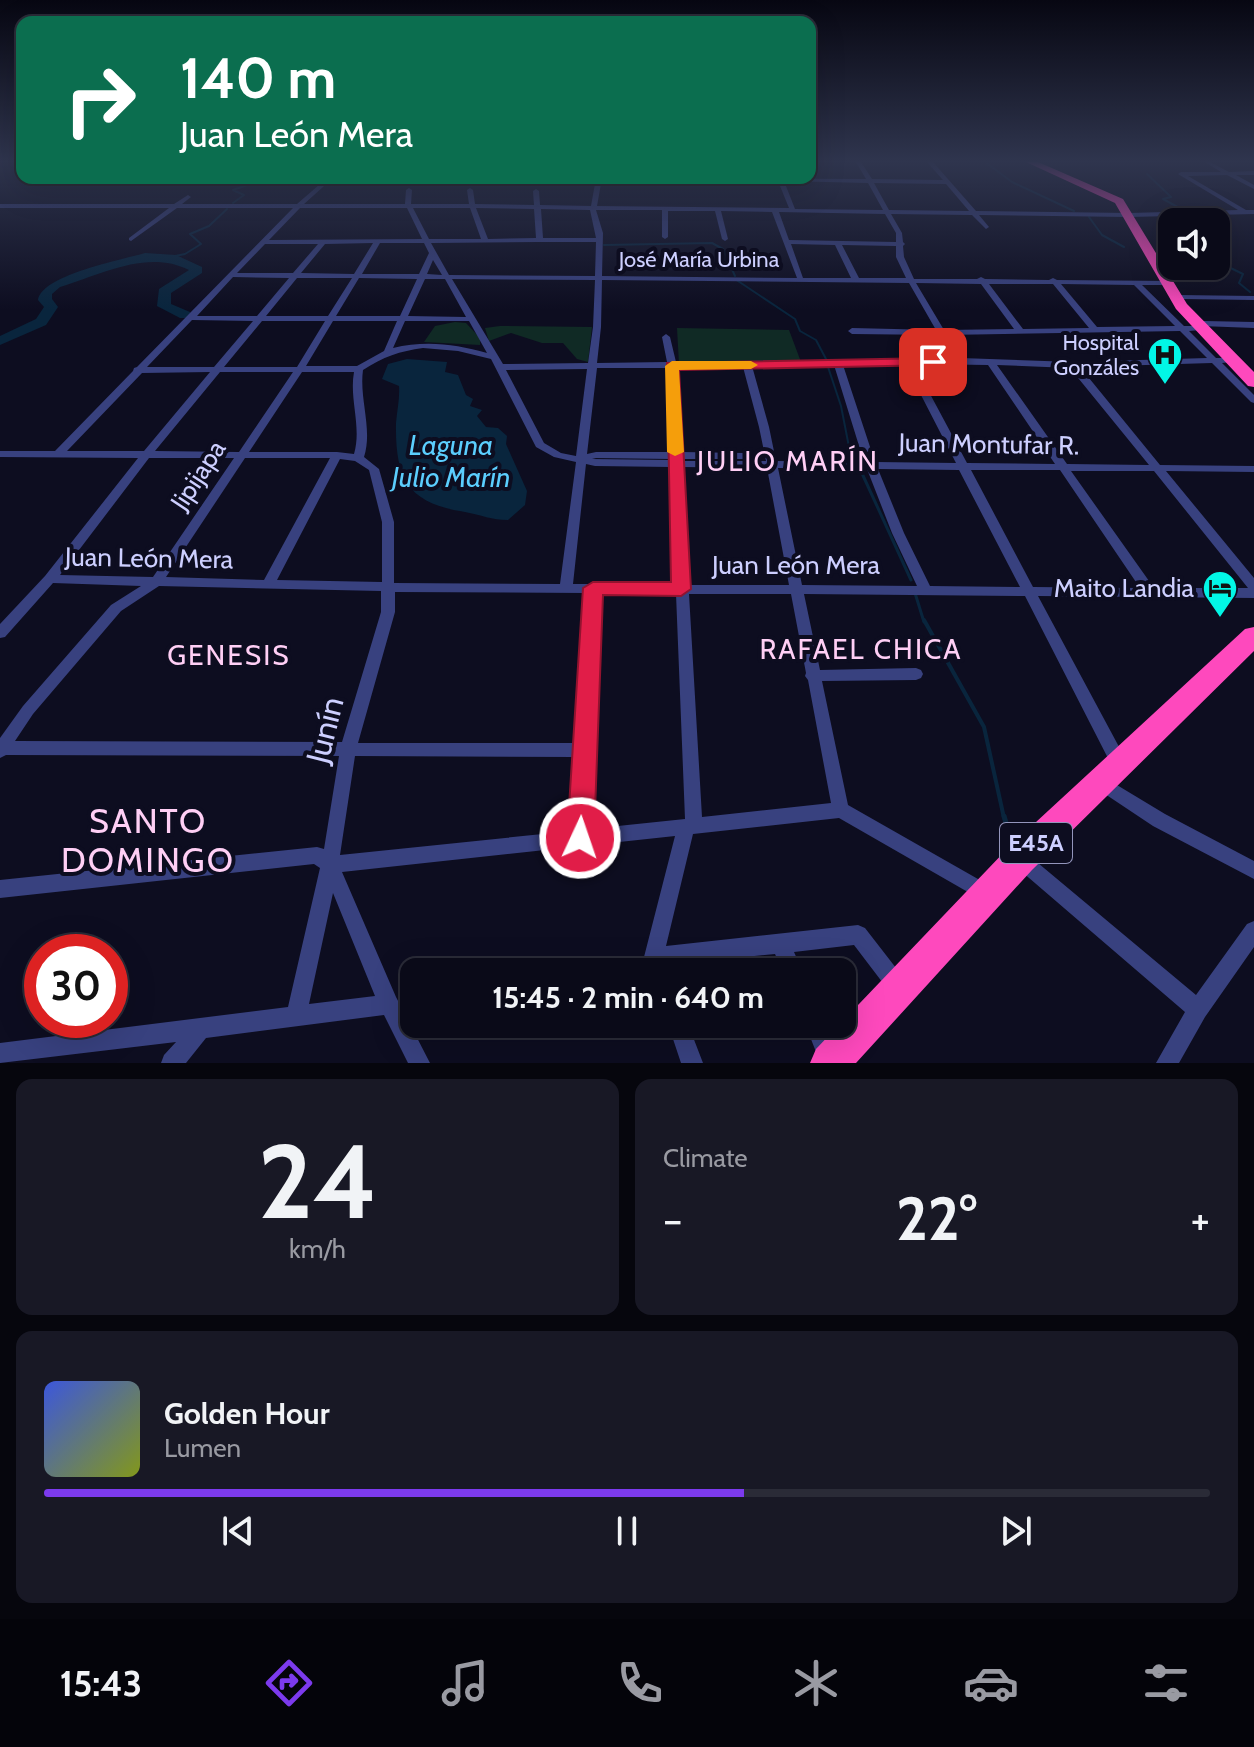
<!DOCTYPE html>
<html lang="en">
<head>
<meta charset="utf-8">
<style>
	body { margin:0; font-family:Cabin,sans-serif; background:#181825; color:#f1f3f6; height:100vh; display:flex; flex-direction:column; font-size:30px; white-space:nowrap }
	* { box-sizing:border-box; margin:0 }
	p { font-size:26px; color:#999aa2 }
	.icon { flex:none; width:44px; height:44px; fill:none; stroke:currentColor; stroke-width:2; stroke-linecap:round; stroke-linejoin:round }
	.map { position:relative; height:1063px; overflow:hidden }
	.drawer { display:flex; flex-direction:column; gap:16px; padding:16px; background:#06060d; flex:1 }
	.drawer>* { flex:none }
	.hud { position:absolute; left:16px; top:16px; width:800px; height:168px; border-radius:16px; box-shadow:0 8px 32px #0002,0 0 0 2px #2a2b37; background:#0b6e4f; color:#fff; overflow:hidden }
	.controls { position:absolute; left:1158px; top:208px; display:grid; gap:16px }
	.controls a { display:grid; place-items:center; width:72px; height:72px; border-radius:16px; background:#0a0a18; box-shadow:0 8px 32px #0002,0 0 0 2px #2a2b37; font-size:40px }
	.speed { position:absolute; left:24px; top:934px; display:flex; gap:16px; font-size:40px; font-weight:700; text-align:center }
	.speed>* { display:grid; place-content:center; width:104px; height:104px; border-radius:50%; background:#0a0a18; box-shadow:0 8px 32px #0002,0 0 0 2px #2a2b37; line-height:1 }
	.speed .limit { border:12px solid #d22; background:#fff; color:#111 }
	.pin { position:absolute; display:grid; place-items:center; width:68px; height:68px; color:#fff; margin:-34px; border-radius:16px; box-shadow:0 4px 12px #0006 }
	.me { position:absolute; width:88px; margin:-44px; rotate:3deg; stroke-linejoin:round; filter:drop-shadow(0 0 6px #0008) }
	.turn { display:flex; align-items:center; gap:28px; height:168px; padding:0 32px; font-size:36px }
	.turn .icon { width:104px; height:104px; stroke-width:2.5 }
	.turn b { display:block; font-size:56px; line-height:68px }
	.big { font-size:60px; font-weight:700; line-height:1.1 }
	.drawer .widget { flex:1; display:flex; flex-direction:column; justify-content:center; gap:12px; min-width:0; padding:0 28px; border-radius:16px; background:#181825 }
	.drawer .dial { align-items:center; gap:0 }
	.dial b { font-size:104px; line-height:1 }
	.song { display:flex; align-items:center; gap:24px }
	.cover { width:96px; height:96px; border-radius:12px; background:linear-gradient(135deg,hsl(230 70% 55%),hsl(70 70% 35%)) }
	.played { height:8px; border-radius:4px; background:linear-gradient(90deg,#7c3aed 60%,#2a2b37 60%) }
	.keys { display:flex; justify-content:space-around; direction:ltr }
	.heat { display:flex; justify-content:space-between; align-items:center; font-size:44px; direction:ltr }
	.drawer .tiles { flex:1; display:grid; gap:16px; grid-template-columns:1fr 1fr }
	.widget:last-child { grid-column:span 2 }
	.trip { position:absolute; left:400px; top:958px; width:456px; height:80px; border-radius:16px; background:#0a0a18; box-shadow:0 8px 32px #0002,0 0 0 2px #2a2b37; font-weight:700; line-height:80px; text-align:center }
	.menu { display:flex; height:128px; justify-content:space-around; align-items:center; background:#04040a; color:#999aa2 }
	.menu .icon { width:56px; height:56px }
	.menu .selected { color:#7c3aed }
	.menu b { font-size:36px; color:#f1f3f6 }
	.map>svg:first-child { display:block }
	.green { fill:#102a25 }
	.water { fill:#09253d }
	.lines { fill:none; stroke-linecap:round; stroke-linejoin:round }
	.stream-far3 { stroke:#09253d; stroke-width:2 }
	.stream-far2 { stroke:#09253d; stroke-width:3 }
	.stream-far1 { stroke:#09253d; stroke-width:4 }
	.stream { stroke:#09253d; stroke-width:5 }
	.river { fill:#09253d; fill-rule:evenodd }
	.street { fill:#38417f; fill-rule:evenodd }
	.highway { fill:#fe49bd; fill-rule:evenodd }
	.route { fill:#e11d48; stroke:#92132f; stroke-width:2 }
	.slow { fill:#f59e0b }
	.labels { text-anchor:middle; stroke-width:8; stroke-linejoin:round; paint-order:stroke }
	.far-street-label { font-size:22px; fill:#cdcfff; stroke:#0d0d20 }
	.far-poi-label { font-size:22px; fill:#cdcfff; stroke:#0d0d20; text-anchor:end }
	.shield { fill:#0d0d20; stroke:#9395bc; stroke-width:2 }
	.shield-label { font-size:24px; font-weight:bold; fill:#cdcfff }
	.street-label { font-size:26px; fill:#cdcfff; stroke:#0d0d20 }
	.poi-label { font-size:26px; fill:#cdcfff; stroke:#0d0d20; text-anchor:end }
	.water-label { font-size:28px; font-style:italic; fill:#5bcefe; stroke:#0d0d20 }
	.neighbourhood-label { font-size:28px; letter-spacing:2px; fill:#ffcff5; stroke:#0d0d20 }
	.near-street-label { font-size:32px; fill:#cdcfff; stroke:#0d0d20 }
	.near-neighbourhood-label { font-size:34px; letter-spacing:2px; fill:#ffcff5; stroke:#0d0d20 }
</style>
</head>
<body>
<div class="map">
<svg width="1254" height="1063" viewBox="0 0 1254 1063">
	<rect width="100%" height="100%" fill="#0d0d20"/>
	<path class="green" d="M 455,322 L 466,323 L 480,338 L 480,345 L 424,342 L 435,326 Z
		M 500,326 L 592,327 L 588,362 L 577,359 L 563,343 L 542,343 L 511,333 L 489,341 L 485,328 Z
		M 677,328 L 789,330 L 801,362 L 679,364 Z"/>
	<path class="water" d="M 407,359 L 447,362 L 445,372 L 458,375 L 466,395 L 473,399 L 470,406 L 482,410 L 477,416 L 486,427 L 498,428 L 507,436 L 506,444 L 527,491 L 525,505 L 508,520 C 492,520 481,515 465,512 C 409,503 395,481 396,423 C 397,411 400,398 399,386 L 382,379 L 388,364 Z"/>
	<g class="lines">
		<path class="stream-far3" d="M 985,162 L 1012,182 L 1074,211
			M 1147,174 L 1171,197 L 1163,199 L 1183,210
			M 233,203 L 244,195 L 233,190 L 253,183 L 256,178
			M 1186,215 L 1201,222
			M 1089,217 L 1102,235 L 1124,247
			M 1216,229 L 1219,231
			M 604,245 L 712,243 L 723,249 L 735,276
			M 1168,251 L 1172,250
			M 160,259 L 185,254 L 201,244 L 190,234 L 209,226 L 227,209
			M 1216,261 L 1243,274 L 1239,283 L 1250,292
			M 735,279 L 795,319 L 800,331 L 816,340 L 826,359
			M 828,367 L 841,406 L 850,452"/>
		<path class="stream-far2" d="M 860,469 L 911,580
			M 915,593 L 924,622"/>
		<path class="stream-far1" d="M 924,620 L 984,727 L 1004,818"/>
		<path class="stream" d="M 1004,816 L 1008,830"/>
		<path class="river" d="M 145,253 L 176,255 L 202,267 L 202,273 L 171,293 L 171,304 L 190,312 L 190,318 L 180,318 L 157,306 L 159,289 L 189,270 C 148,249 102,274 60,287 L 52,294 L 52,299 L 58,307 L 46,325 L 0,345 L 0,336 L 36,319 L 44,307 L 38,300 C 42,275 121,260 145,253 Z"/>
		<path class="street" d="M 856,162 L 861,162 L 872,179 L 943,180 L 927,162 L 933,162 L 976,211 L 1129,213 L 1238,210 L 1178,174 L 1181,172 L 1221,172 L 1205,162 L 1210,162 L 1229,172 L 1254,171 L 1254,175 L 1236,175 L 1254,185 L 1254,189 L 1227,175 L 1188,176 L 1246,210 L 1254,210 L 1254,214 L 1129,217 L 979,215 L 989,227 L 986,229 L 972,215 L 891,214 L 902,233 L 903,242 L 905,244 L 903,246 L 904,257 L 914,279 L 977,279 L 981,277 L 985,279 L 1049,280 L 1053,278 L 1057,280 L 1170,281 L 1171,283 L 1167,285 L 1142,285 L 1184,326 L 1201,326 L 1201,330 L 1189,331 L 1216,358 L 1232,358 L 1232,362 L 1222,363 L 1254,395 L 1254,403 L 1251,402 L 1212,363 L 1080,367 L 1160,465 L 1254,466 L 1254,472 L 1166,471 L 1254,578 L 1254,598 L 1038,596 L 1125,758 L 1127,763 L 1125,768 L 1119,770 L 1113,768 L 1025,596 L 804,594 L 820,670 L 916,668 L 921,670 L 923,674 L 921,678 L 916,680 L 822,681 L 848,805 L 992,887 L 995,893 L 992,899 L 986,902 L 980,899 L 839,818 L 693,834 L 666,946 L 858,925 L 865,928 L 903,977 L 906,984 L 903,991 L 896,994 L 889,991 L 854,945 L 794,952 L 803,972 L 783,972 L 775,954 L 667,965 L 669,972 L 649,972 L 644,957 L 675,836 L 342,872 L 396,997 L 430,1063 L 408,1063 L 384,1015 L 206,1038 L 186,1063 L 161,1063 L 164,1055 L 176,1042 L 0,1063 L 0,1043 L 288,1007 L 320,868 L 314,864 L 0,898 L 0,880 L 317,847 L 324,849 L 339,756 L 6,755 L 0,758 L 0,738 L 23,706 L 111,605 L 141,586 L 53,583 L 5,637 L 0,638 L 0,624 L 45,576 L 138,458 L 0,457 L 0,451 L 55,451 L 133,371 L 134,368 L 137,367 L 293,208 L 177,208 L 131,241 L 129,240 L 129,238 L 169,208 L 0,208 L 0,204 L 174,204 L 188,195 L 191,197 L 182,204 L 297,204 L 327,178 L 333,178 L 304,204 L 405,204 L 406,190 L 409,188 L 412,190 L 411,204 L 469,204 L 467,190 L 470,188 L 473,190 L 475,204 L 534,205 L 533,191 L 536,189 L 539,191 L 540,205 L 591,206 L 596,178 L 602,178 L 597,206 L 789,208 L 778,181 L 659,180 L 656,178 L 866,179 ZM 784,181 L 868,183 L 883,210 L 795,209 ZM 874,183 L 946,184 L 969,211 L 889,210 ZM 300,208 L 407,208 L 422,239 L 269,240 ZM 413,208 L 470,208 L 481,239 L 429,239 ZM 476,208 L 534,209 L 536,238 L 488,239 ZM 541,209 L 590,210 L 596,238 L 543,238 ZM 596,210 L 662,210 L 662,237 L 665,239 L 668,237 L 668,211 L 715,211 L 722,239 L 725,241 L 728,239 L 721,211 L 772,212 L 797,278 L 602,276 L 603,233 ZM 779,212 L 885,214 L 896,233 L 896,242 L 789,240 ZM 538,242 L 596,242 L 595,276 L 449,275 L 431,243 ZM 373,243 L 354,274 L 301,273 L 325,244 ZM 380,243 L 424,243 L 429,253 L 419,274 L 362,274 ZM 265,244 L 318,244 L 293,273 L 237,273 ZM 791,244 L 835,245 L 851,278 L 803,278 ZM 842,245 L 896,246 L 896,257 L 906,278 L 859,278 ZM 433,260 L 442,275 L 427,274 ZM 233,277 L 289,278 L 257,316 L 197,316 ZM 297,278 L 352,278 L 328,316 L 266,316 ZM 359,278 L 417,279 L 400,316 L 336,316 ZM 425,279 L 445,279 L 466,317 L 408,316 ZM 452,279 L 595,280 L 593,327 L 588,363 L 503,364 ZM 602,280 L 909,283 L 936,330 L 852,328 L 848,331 L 852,334 L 939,335 L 952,358 L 676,362 L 670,337 L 666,334 L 662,337 L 667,362 L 597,363 L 601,327 ZM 916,283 L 981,284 L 1014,329 L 944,330 ZM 989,284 L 1053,284 L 1089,328 L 1023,329 ZM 1061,284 L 1134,285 L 1175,326 L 1097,327 ZM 192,320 L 253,321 L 214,367 L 147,367 ZM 262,321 L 325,321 L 297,367 L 224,367 ZM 333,321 L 397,321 L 384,351 L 357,366 L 306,366 ZM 405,321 L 469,321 L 487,353 C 456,344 425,340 393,348 ZM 1180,331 L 1207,358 L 1073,362 L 961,358 L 947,335 ZM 423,348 L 458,351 L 491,359 L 536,447 L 554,457 L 576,462 L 560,584 L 394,583 L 394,522 L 379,469 L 364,457 C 373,429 359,399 363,370 C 383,357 400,351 423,348 ZM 905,364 L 956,463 L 875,462 L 843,365 ZM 914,364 L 988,365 L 1055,464 L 967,463 ZM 834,365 L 864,462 L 776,461 L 769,427 L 752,366 ZM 997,365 L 1070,368 L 1149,465 L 1067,464 ZM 677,367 L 743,367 L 759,427 L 766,461 L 682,461 L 682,459 L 745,459 L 750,456 L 745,453 L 681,452 ZM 597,368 L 668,368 L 671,452 L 596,452 L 587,454 ZM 587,369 L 576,456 L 561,453 L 544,443 L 506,370 ZM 210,372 L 144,451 L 67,451 L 142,373 ZM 220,372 L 293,372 L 239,452 L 155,451 ZM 302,372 L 354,372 C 349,399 362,427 354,454 L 337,452 L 249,452 ZM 149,458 L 234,458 L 153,577 L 60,575 ZM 245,458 L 330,458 L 264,580 L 166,577 ZM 596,458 L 671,459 L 671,460 L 592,459 ZM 340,459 L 355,461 L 369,470 L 382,522 L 382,582 L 277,580 ZM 586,464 L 595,466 L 671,467 L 676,584 L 573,584 ZM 682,467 L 767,468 L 789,585 L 689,585 ZM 778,468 L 867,469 L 892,533 L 917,586 L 802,585 ZM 878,469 L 959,470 L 1020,587 L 930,586 L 904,533 ZM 971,470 L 1060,470 L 1140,588 L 1033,587 ZM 1071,471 L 1154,471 L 1248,588 L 1154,588 ZM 159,586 L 381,591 L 381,612 L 342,742 L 15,741 L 33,714 L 121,611 ZM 395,592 L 586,593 L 577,743 L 358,743 L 395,612 ZM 599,593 L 676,594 L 685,819 L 589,829 ZM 689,594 L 791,594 L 806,673 L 805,676 L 808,680 L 831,803 L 702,817 ZM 355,756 L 576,757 L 572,831 L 340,855 ZM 333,893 L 375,996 L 309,1004 Z
			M 1180,295 L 1254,296 L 1254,300 L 1183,299 L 1180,299 Z
			M 1204,321 L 1254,322 L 1254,328 L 1201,326 L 1200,324 Z
			M 1102,776 L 1165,814 L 1254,861 L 1254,879 L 1153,826 L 1096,788 L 1094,783 L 1096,778 Z
			M 1020,851 L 1026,853 L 1196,995 L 1247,924 L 1254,921 L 1254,947 L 1205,1017 L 1179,1063 L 1156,1063 L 1185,1012 L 1014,865 L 1011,859 L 1014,853 Z
			M 668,1024 L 688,1024 L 703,1063 L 681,1063 Z
			M 805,1024 L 826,1024 L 839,1054 L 836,1062 L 820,1062 Z"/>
		<path class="highway" d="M 1026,162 L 1038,162 L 1123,199 L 1187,304 L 1254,372 L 1254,387 L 1248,386 L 1176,309 L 1115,203 Z
			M 1254,627 L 1254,651 L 1032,870 L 856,1063 L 810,1063 L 816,1049 L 1008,848 L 1245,629 Z"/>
	</g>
	<linearGradient id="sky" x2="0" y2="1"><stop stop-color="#070712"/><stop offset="0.52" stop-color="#2f354e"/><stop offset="1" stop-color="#2f354e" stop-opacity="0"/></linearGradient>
	<rect width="1254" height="310" fill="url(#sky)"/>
	<path class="route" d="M 933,358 L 938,359 L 938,365 L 679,370 L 691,589 L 681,596 L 603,595 L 594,838 L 590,847 L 580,851 L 571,847 L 567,838 L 583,588 L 593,582 L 671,582 L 667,363 Z"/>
	<path class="slow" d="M 672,361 L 751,361 L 758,365 L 751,369 L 679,370 L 684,452 L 675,456 L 667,452 L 665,366 Z"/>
	<defs>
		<g id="hospital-pin" transform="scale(1.8)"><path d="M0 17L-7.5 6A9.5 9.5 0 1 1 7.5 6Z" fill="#02f6e6" stroke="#0d0d20"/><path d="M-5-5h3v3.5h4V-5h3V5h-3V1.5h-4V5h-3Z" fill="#111"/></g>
		<g id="hotel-pin" transform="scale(1.8)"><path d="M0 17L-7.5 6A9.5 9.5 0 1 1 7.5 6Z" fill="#02f6e6" stroke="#0d0d20"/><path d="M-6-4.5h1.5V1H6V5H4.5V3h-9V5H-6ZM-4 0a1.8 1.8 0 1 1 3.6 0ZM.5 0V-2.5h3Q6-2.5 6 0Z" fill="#111"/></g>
	</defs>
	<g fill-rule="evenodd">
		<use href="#hospital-pin" x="1165" y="355"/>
		<use href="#hotel-pin" x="1220" y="588"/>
	</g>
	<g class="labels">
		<g class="far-street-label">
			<text x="699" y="267">José María Urbina</text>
		</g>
		<g class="far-poi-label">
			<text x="1139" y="350">Hospital<tspan x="1139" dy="25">Gonzáles</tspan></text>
		</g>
		<rect class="shield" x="1000" y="823" width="72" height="40" rx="6"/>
		<g class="shield-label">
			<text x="1036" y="851">E45A</text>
		</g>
		<g class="street-label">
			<text transform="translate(989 444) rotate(1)" y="9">Juan Montufar R.</text>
			<text transform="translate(198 475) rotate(-57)" y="9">Jipijapa</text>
			<text transform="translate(149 558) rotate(1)" y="9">Juan León Mera</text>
			<text x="796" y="574">Juan León Mera</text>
		</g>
		<g class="poi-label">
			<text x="1194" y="597">Maito Landia</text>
		</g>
		<g class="water-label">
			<text x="451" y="455">Laguna<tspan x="451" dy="32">Julio Marín</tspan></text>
		</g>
		<g class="neighbourhood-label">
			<text x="788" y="471">JULIO MARÍN</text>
			<text x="861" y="659">RAFAEL CHICA</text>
			<text x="229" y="665">GENESIS</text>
		</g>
		<g class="near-street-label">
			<text transform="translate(325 730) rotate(-76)" y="11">Junín</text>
		</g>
		<g class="near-neighbourhood-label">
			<text x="148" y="833">SANTO<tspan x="148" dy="39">DOMINGO</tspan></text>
		</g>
	</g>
</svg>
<div class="controls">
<a><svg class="icon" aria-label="sound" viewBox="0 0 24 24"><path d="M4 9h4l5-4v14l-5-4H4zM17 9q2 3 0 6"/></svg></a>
</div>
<div class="speed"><div class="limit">30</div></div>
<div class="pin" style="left:933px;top:362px;background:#d93025"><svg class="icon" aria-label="arrive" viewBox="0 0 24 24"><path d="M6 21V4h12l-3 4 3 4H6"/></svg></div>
<svg class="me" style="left:580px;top:838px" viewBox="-20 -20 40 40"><circle r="17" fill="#e11d48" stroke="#fff" stroke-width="3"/><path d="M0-11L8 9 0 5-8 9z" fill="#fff"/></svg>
<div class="trip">15:45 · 2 min · 640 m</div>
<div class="hud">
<div class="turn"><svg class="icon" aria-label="right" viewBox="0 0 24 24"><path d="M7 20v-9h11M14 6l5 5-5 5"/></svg><div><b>140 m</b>Juan León Mera</div></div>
</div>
</div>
<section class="drawer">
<div class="tiles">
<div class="widget dial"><b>24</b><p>km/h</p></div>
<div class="widget"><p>Climate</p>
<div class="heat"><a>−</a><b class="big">22°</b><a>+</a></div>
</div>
<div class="widget">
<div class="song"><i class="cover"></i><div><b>Golden Hour</b><p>Lumen</p></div></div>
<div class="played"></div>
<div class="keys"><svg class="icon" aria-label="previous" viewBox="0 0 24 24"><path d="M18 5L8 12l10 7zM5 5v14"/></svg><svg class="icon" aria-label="pause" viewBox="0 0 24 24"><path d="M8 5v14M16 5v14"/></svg><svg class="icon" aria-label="next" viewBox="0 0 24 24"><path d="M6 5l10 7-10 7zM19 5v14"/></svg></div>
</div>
</div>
</section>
<nav class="menu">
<b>15:43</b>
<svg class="icon selected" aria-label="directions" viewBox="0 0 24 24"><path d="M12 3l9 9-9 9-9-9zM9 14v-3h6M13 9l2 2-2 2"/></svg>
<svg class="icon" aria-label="music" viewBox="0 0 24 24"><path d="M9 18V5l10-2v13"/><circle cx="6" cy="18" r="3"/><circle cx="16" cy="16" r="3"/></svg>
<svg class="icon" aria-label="phone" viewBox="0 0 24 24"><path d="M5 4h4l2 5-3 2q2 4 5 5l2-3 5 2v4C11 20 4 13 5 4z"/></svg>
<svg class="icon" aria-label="climate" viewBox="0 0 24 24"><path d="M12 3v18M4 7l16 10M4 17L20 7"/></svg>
<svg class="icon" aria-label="car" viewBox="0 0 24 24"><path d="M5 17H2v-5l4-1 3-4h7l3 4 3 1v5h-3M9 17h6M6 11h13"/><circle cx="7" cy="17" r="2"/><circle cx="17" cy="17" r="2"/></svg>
<svg class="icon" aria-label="filters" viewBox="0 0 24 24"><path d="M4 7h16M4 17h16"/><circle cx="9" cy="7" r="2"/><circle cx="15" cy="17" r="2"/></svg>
</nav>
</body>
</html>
